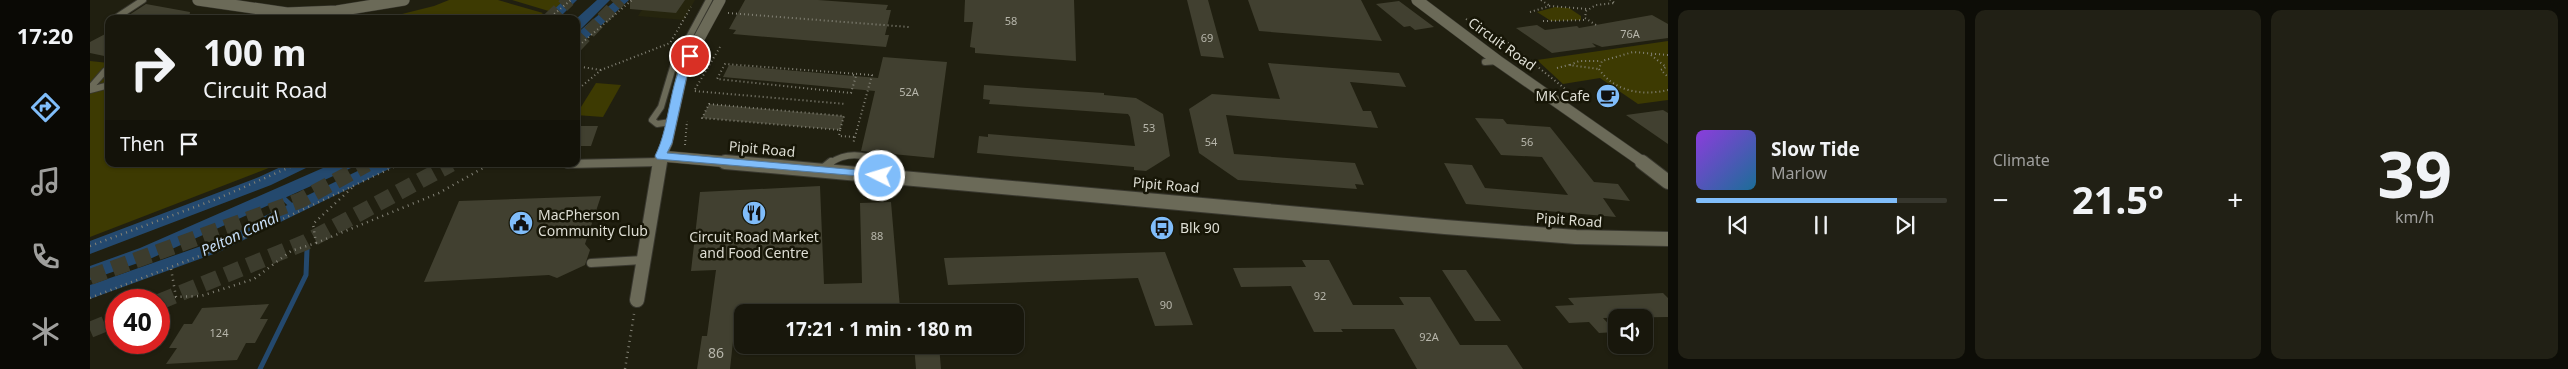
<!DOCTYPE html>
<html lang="en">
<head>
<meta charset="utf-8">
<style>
	body { margin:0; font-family:"Noto Sans",sans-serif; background:#212015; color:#f1f3f6; height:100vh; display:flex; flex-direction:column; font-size:19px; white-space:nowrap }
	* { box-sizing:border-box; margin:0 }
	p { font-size:16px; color:#9f9f9d }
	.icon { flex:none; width:28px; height:28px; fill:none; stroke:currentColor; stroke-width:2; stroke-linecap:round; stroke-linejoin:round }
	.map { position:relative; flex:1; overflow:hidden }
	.drawer { display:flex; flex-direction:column; gap:10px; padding:10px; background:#0d0d07; width:900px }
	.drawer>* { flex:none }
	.top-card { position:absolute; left:15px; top:15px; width:475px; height:152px; border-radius:10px; box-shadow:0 1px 4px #0004,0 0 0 1px #36362d; background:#18170c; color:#f1f3f6; overflow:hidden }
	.controls { position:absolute; left:1518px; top:309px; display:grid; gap:10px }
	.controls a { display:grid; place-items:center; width:45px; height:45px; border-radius:10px; background:#18170c; box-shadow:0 1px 4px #0004,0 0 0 1px #36362d; font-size:25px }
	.speed { position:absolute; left:15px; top:289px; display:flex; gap:10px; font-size:25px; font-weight:700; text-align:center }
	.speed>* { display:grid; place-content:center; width:65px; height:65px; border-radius:50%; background:#18170c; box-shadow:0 1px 4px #0004,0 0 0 1px #36362d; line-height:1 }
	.speed .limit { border:8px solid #d22; background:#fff; color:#111 }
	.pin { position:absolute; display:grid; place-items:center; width:42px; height:42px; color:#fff; margin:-21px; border:2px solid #fff; border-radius:50%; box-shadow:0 1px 5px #0007 }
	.me { position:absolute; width:55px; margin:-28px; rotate:275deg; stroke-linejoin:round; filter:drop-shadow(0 0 4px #0008) }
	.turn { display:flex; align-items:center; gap:18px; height:105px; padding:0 15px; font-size:22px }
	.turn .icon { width:65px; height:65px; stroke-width:2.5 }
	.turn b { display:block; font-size:35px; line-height:42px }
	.then { display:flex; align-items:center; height:48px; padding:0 15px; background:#0003; gap:10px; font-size:19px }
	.big { font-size:38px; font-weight:700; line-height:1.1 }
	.drawer .tile { flex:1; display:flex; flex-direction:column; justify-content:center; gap:8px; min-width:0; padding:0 18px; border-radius:10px; background:#212015 }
	.drawer .dial { align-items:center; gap:0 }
	.dial b { font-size:65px; line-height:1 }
	.song { display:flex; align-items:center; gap:15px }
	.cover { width:60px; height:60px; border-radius:8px; background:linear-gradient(135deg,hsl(270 70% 55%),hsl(200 70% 35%)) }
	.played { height:5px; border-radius:2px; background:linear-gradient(90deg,#80bdfa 80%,#36362d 80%) }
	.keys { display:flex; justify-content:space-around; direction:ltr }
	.heat { display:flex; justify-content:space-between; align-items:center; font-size:28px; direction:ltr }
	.drawer .tiles { flex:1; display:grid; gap:10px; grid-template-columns:repeat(3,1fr) }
	.trip { position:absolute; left:644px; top:304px; width:290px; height:50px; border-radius:10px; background:#18170c; box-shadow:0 1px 4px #0004,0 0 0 1px #36362d; font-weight:700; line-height:50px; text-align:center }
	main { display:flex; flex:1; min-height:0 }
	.dock { display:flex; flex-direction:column; width:90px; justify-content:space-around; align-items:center; background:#0a0905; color:#9f9f9d }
	.dock .icon { width:35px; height:35px }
	.dock .active { color:#80bdfa }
	.dock b { font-size:22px; color:#f1f3f6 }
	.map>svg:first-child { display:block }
	.built { fill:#26250e }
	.green { fill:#3d3a02 }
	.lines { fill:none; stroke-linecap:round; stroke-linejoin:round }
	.stream { stroke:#24496e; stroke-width:5 }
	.canal { fill:#24496e; fill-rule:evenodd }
	.building { fill:#414030 }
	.motorway-tunnel-far1 { stroke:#3c3c2d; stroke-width:13; stroke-dasharray:13 6; stroke-linecap:butt }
	.motorway-tunnel { stroke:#3c3c2d; stroke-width:16; stroke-dasharray:16 8; stroke-linecap:butt }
	.service-far1-casing { stroke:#39382f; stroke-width:8 }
	.service-casing { stroke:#39382f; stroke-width:10 }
	.minor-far1-casing { stroke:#39382f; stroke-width:12 }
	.minor-casing { stroke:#39382f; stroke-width:16 }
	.tertiary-far1-casing { stroke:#39382f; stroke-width:12 }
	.tertiary-casing { stroke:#39382f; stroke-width:16 }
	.path-far1 { stroke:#848377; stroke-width:2; stroke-dasharray:1 3; stroke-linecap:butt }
	.path { stroke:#848377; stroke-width:2.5; stroke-dasharray:1 4.5; stroke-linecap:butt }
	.service-far1 { stroke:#6b6a58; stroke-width:6 }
	.service { stroke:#6b6a58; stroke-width:8 }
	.minor-far1 { stroke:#6b6a58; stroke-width:11 }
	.minor { stroke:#6b6a58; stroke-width:14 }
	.tertiary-far1 { stroke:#6b6a58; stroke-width:11 }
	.tertiary { stroke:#6b6a58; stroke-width:14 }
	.route { fill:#80bdfa; stroke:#537ba2 }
	.labels { text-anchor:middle; stroke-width:5; stroke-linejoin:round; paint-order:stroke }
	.number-label { font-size:11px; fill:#b7b6ab }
	.street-label { font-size:14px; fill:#deded4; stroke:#171607 }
	.poi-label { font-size:14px; fill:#deded4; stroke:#171607; text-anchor:start }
	.near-number-label { font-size:14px; fill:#b7b6ab }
	.water-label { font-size:15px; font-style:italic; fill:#c7def7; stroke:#171607 }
</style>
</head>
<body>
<main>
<nav class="dock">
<b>17:20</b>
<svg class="icon active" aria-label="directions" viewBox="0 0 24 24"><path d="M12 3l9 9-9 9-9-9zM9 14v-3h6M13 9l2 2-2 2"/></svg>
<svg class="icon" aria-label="music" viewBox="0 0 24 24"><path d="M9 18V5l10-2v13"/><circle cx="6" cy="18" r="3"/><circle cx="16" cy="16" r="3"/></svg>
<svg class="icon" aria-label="phone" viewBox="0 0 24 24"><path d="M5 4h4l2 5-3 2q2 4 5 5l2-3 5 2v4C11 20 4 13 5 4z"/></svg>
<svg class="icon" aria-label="climate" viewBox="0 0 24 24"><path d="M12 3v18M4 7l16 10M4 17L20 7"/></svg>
</nav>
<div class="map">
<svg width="1578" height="369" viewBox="0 0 1578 369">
	<rect width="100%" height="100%" fill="#201f10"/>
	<path class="built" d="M 558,0 L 605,0 L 594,20 L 548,16 Z"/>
	<path class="green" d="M 359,0 L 408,0 L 453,13 L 445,19 L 292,19 L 344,6 Z
		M 422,0 L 475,0 L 462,12 Z
		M 1465,7 L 1479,8 L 1491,16 L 1491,20 L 1461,21 L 1447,12 Z
		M 1578,41 L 1578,100 L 1548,104 L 1510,78 L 1473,84 L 1447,60 Z
		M 0,61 L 19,63 L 19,164 L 189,164 L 0,237 Z
		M 506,83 L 531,85 L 513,117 L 486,115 Z"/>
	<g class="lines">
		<path class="stream" d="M 188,193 L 205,209
			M 170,369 L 216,275 L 217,249"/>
		<path class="canal" d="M 474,0 L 487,0 L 468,19 L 454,19 Z
			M 507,0 L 520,0 L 491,29 L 486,30 L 486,19 Z
			M 526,0 L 539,0 L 491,44 L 486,45 L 486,34 Z
			M 197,164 L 218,164 L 216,168 L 181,185 L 0,254 L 0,241 L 169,177 Z
			M 242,164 L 263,164 L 261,168 L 62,258 L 0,280 L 0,266 L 50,248 Z
			M 282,164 L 303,164 L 301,168 L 129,252 L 0,299 L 0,285 L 117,244 Z"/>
	</g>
	<path class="building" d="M 540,0 L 595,0 L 586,13 L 540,9 Z
		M 655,0 L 728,0 L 798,5 L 796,10 L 801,10 L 795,35 L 799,35 L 796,47 L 643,34 L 646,30 L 639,29 Z
		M 875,0 L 984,0 L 986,61 L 885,53 L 885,48 L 880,47 L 883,22 L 874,22 Z
		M 1097,0 L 1118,0 L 1134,58 L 1111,56 Z
		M 1158,0 L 1271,0 L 1292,41 L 1169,31 Z
		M 1309,1 L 1344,27 L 1325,30 L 1320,26 L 1314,27 L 1286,4 Z
		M 56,4 L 100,12 L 99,19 L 36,17 Z
		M 1562,15 L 1578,24 L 1578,38 L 1512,47 L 1502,43 L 1506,47 L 1462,53 L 1426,28 L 1447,25 L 1455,30 L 1487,26 L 1489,28 Z
		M 19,32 L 19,57 L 0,53 L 0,42 Z
		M 793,57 L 857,62 L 844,158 L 771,151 L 785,91 L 633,77 L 639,65 L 788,78 Z
		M 1178,63 L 1309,73 L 1316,87 L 1260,82 L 1273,111 L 1281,111 L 1288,128 L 1136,115 L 1144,154 L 1265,163 L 1274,185 L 1265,184 L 1267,189 L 1148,180 L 1109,153 L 1099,109 L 1122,94 L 1190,99 Z
		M 894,85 L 1014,93 L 1014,95 L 1046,98 L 1073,114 L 1080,156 L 1056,171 L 1044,170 L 1044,167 L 887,153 L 889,136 L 898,137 L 898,134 L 1045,146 L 1040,117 L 1038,114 L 899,104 L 900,100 L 893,99 Z
		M 619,104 L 754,116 L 750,130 L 612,118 Z
		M 1573,110 L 1578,113 L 1578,144 L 1536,115 Z
		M 1385,118 L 1413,119 L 1417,124 L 1460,127 L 1504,182 L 1528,184 L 1540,201 L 1513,198 L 1526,217 L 1376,204 L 1354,163 L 1382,165 L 1395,188 L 1478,195 L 1452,157 L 1411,155 Z
		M 486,126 L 508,126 L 501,146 L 486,146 Z
		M 730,186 L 734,284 L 772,283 L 770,203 L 801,202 L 810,308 L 646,314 L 640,369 L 607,369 L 612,336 L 617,336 L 626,270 L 601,271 L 610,192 Z
		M 511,196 L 495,244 L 500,250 L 495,265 L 467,278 L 459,275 L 334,282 L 369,201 Z
		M 1075,252 L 1103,325 L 1065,326 L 1048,278 L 858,285 L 854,258 Z
		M 1212,260 L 1239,260 L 1263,305 L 1314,305 L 1309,297 L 1340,297 L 1370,345 L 1417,345 L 1433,369 L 1327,369 L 1304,329 L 1251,329 L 1253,332 L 1224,332 L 1201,286 L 1151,287 L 1143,268 L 1216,267 Z
		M 1352,270 L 1376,270 L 1411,321 L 1385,321 Z
		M 1573,293 L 1578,298 L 1578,317 L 1513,318 L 1526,332 L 1509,333 L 1499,322 L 1479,323 L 1465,306 L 1484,305 L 1478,298 Z
		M 179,304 L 170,319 L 178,319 L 165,343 L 156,343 L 147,360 L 76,364 L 87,348 L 79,348 L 94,324 L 102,324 L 112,308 Z
		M 824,345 L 849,345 L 851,369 L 826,369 Z"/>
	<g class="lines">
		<path class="motorway-tunnel-far1" d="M 459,19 L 479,0
			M 486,46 L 530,0"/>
		<path class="motorway-tunnel" d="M 0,277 L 211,200 L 277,164
			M 69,302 L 216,242 L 361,164
			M 0,330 L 26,319"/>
		<g class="service-far1-casing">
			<path id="service-far1" d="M 24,19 L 53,0
				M 169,19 L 180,12
				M 1395,62 L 1408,61
				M 0,88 L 15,71
				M 0,90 L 19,85
				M 581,122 L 567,124 L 562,120 L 571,107 L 583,67 L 619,0
				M 521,163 L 570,162
				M 740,163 C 752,155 763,153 777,157 L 781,163"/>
		</g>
		<g class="service-casing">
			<path id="service" d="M 780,162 L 790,176
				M 477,164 L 570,162
				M 731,170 L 741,162
				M 501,263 L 553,260"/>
		</g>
		<g class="minor-far1-casing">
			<path id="minor-far1" d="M 570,163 L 571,156"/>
		</g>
		<g class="minor-casing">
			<path id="minor" d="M 547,300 L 570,162"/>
		</g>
		<g class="tertiary-far1-casing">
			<path id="tertiary-far1" d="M 108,0 L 197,13 L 247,11 L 314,0
				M 630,0 L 594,66 L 577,143 L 571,156 L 649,163
				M 1327,0 L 1408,61 L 1554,163"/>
		</g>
		<g class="tertiary-casing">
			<path id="tertiary" d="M 635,162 L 1355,227 L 1486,237 L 1578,239
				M 1552,162 L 1578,182"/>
		</g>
		<path class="path-far1" d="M 1451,0 L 1460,6
			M 1440,12 L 1460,6 L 1497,9
			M 638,13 L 819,27
			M 458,19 L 481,0
			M 1376,19 L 1418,43 L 1489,100
			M 1453,21 L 1497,20
			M 1506,25 L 1495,18 L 1496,11 L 1506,5 L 1525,3 L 1520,0
			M 630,47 L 604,91 L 756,104
			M 486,48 L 542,0
			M 1561,55 L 1576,67 L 1571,70 L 1578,77
			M 1578,55 L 1543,52 L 1512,61 L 1509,69 C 1524,92 1553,96 1578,90
			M 1480,65 L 1489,61 L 1511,61
			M 486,66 L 511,70
			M 1467,68 L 1479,65 L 1509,69
			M 763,75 L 766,76 L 761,93 L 627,79 L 635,64 L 782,75 L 763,144
			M 486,91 L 511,70 L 580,43 L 601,7
			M 619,104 L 754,116 L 750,130 L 612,118 Z
			M 750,130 L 749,136 L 765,137
			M 595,145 L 597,121"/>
		<path class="path" d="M 226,243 L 349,193 L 400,164
			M 0,246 L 129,198 L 207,164
			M 81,269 L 86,297 L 111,296 L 164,279 L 201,251 L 226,243 L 223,224 L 265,185
			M 0,298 L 133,247 L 310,164
			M 535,369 L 544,314"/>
		<use href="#service-far1" class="service-far1"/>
		<use href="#service" class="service"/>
		<use href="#minor-far1" class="minor-far1"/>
		<use href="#minor" class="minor"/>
		<use href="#tertiary-far1" class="tertiary-far1"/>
		<use href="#tertiary" class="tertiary"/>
	</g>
	<path class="route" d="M 600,53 L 605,56 L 599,66 L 582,143 L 577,153 L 790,172 L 796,176 L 794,178 L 567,159 L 565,156 C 581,124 578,84 597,54 Z"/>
	<defs>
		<g id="cafe-disc" transform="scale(1.25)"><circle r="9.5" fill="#80bdfa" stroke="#171607"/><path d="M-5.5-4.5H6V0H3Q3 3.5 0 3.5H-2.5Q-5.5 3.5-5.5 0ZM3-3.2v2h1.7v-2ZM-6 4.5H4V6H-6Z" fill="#111"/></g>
		<g id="restaurant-disc" transform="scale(1.25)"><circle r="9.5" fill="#80bdfa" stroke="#171607"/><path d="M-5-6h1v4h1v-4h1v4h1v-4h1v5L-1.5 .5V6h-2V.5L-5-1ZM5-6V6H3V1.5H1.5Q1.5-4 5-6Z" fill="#111"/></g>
		<g id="civic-disc" transform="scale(1.25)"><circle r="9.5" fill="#80bdfa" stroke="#171607"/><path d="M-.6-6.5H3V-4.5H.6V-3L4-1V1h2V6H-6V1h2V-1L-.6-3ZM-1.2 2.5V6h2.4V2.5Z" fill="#111"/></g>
		<g id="bus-disc" transform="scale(1.25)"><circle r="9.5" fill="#80bdfa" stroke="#171607"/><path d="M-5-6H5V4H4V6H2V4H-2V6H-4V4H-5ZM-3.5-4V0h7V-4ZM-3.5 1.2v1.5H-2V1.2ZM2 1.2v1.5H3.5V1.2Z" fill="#111"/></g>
	</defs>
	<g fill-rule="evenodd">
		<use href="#cafe-disc" x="1518" y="96"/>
		<use href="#restaurant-disc" x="664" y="213"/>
		<use href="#civic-disc" x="431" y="223"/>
		<use href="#bus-disc" x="1072" y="228"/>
	</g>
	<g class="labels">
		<g class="number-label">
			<text x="921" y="25">58</text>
			<text x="1540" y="38">76A</text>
			<text x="1117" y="42">69</text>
			<text x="819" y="96">52A</text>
			<text x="1059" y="132">53</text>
			<text x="1121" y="146">54</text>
			<text x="1437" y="146">56</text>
			<text x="787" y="240">88</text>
			<text x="1230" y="300">92</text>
			<text x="1076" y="309">90</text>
			<text x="129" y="337">124</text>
			<text x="1339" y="341">92A</text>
		</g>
		<g class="street-label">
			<text transform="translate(1412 44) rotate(36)" y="5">Circuit Road</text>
			<text transform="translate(672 149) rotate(5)" y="5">Pipit Road</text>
			<text transform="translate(1076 185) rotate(5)" y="5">Pipit Road</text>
			<text transform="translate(1479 220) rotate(4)" y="5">Pipit Road</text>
		</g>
		<g class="poi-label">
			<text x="1500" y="101" text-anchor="end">MK Cafe</text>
			<text x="448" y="220">MacPherson<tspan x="448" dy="16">Community Club</tspan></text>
			<text x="1090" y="233">Blk 90</text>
			<text x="664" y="242" text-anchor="middle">Circuit Road Market<tspan x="664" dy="16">and Food Centre</tspan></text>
		</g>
		<g class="near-number-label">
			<text x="626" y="358">86</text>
		</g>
		<g class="water-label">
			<text transform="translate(150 234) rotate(-25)" y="5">Pelton Canal</text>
		</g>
	</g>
</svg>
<div class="controls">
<a><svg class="icon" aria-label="sound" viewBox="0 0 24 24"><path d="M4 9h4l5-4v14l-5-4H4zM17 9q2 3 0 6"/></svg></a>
</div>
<div class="speed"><div class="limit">40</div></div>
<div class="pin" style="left:600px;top:56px;background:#d93025"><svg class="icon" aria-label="arrive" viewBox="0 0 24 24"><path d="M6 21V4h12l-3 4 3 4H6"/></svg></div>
<svg class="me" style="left:790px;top:176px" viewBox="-20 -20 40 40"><circle r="17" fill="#80bdfa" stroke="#fff" stroke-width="3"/><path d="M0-11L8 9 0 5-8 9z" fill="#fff"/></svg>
<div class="trip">17:21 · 1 min · 180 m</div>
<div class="top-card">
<div class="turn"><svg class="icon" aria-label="right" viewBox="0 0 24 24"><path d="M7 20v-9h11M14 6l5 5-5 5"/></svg><div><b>100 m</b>Circuit Road</div></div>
<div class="then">Then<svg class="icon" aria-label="arrive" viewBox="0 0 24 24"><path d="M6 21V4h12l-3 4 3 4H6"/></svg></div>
</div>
</div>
<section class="drawer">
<div class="tiles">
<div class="tile">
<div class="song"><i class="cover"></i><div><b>Slow Tide</b><p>Marlow</p></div></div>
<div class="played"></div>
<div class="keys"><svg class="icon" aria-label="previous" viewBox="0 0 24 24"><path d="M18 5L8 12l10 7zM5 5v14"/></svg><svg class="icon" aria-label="pause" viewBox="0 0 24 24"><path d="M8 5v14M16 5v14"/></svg><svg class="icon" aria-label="next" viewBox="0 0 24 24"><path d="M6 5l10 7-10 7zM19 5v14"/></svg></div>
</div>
<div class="tile"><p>Climate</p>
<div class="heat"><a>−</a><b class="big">21.5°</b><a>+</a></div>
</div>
<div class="tile dial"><b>39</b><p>km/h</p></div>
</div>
</section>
</main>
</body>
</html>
